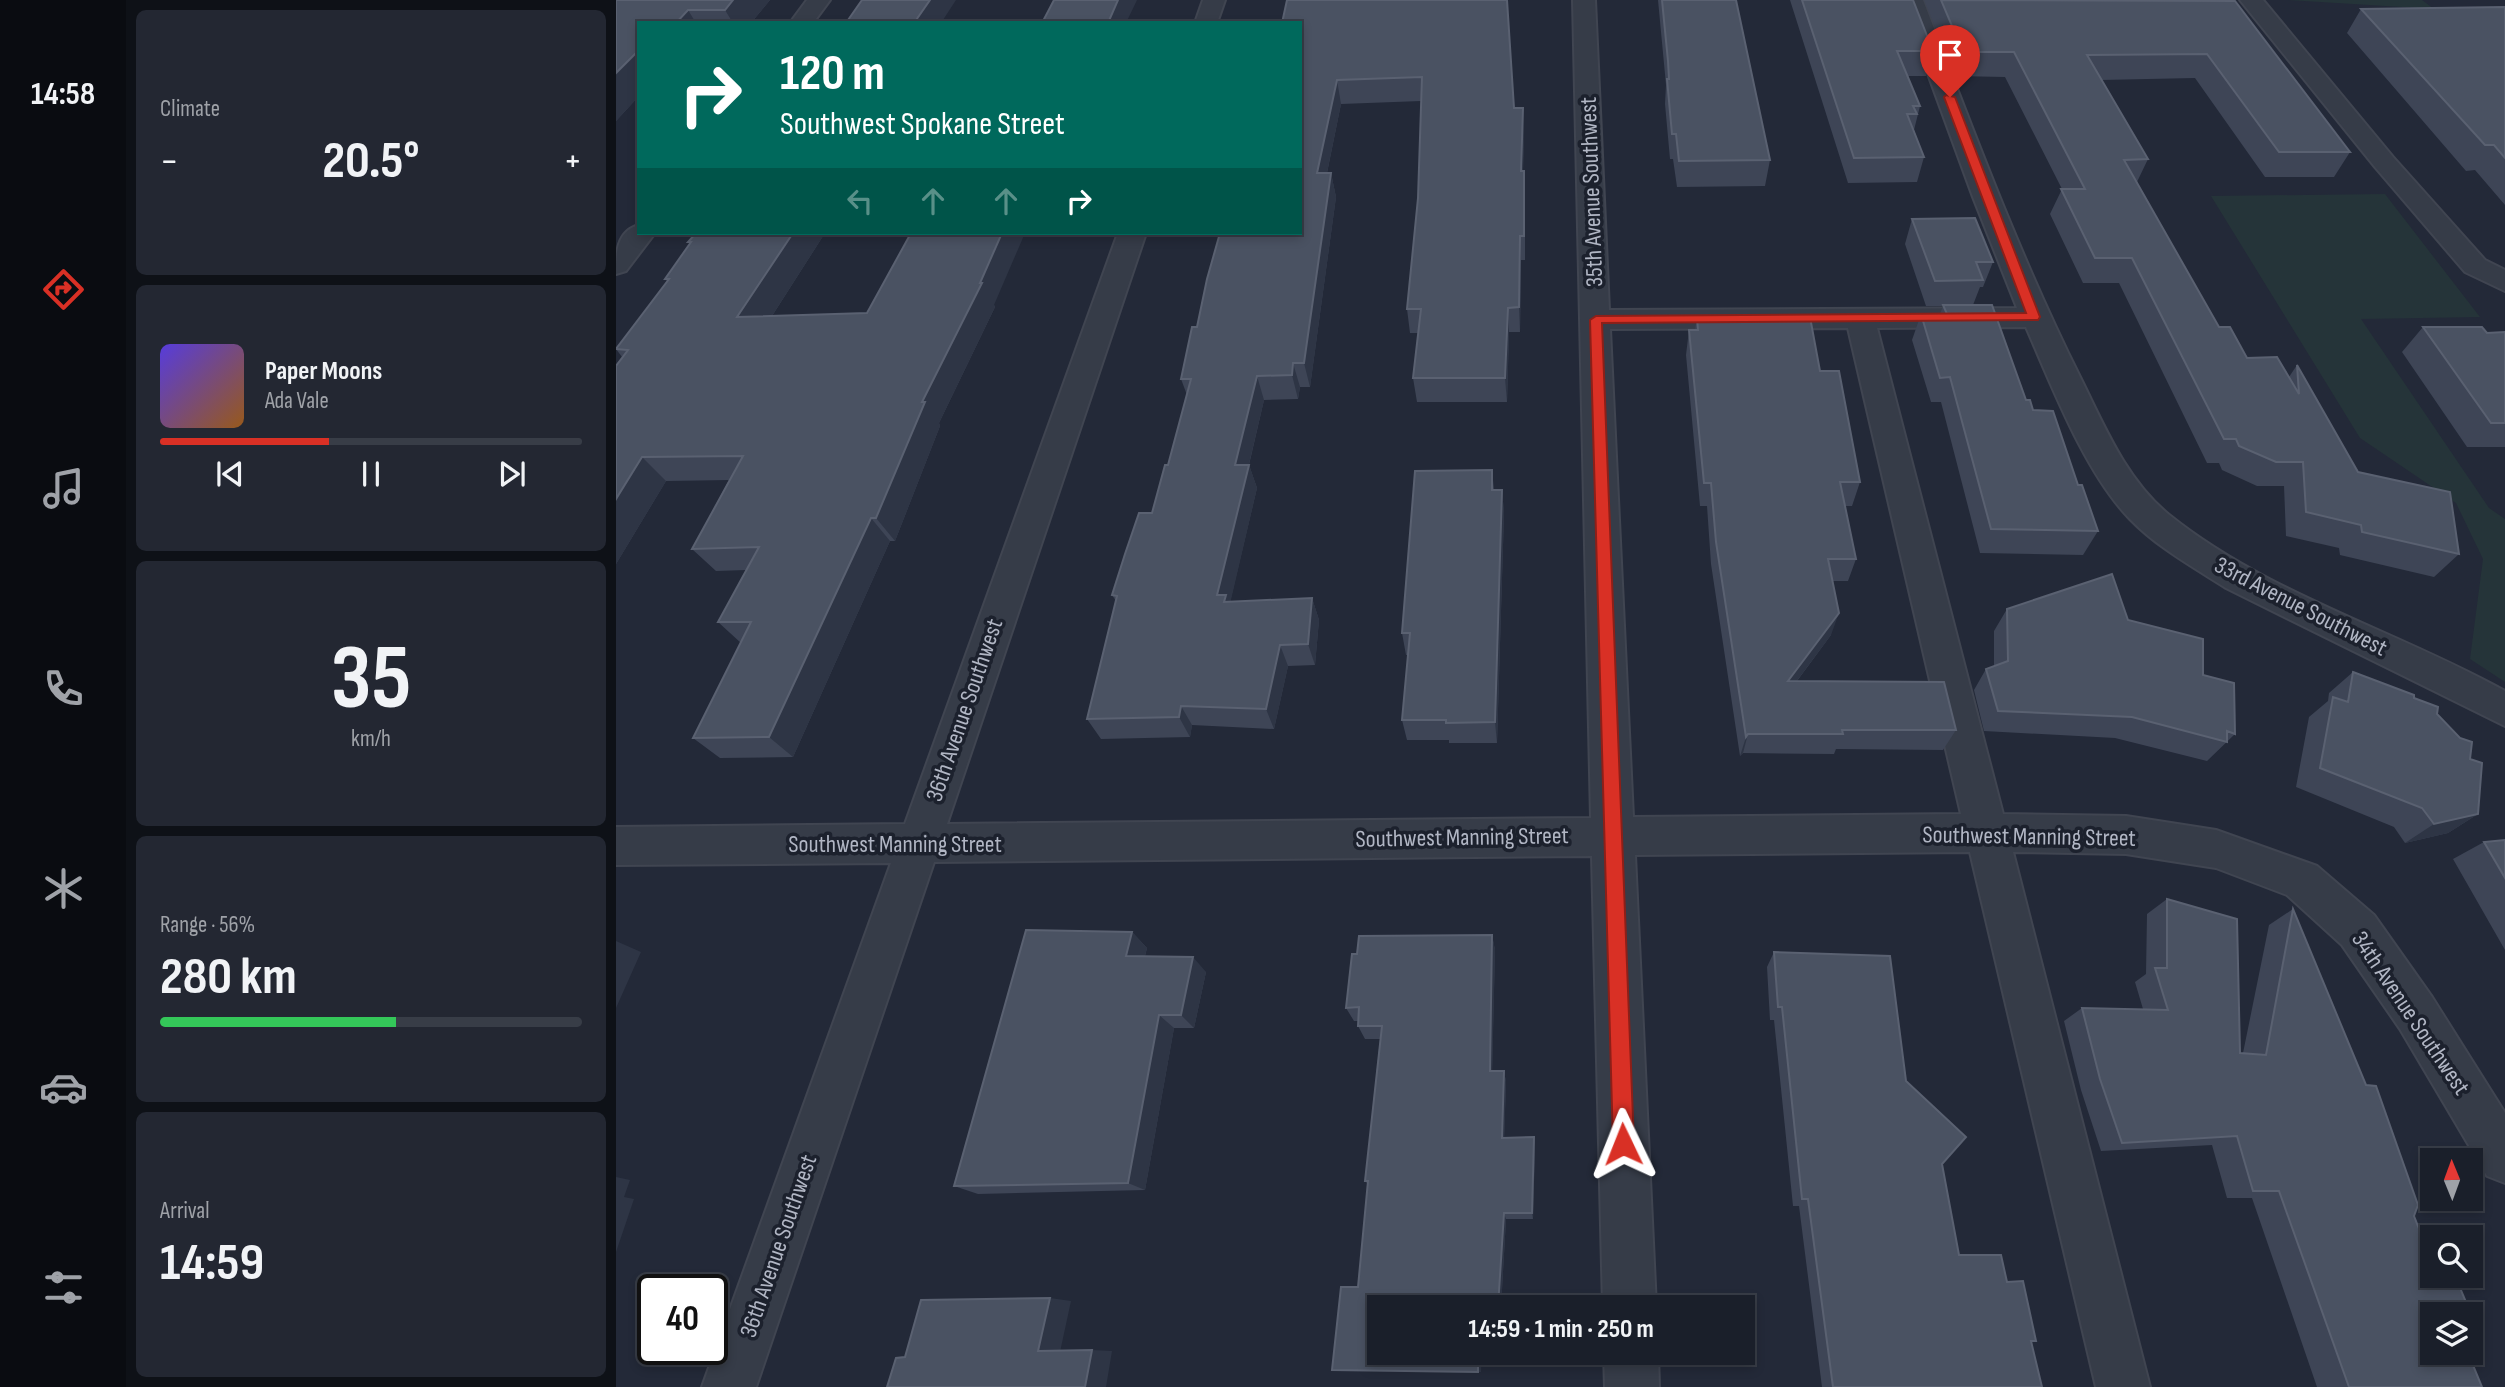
<!DOCTYPE html>
<html lang="en">
<head>
<meta charset="utf-8">
<style>
	body { margin:0; font-family:"Sofia Sans Condensed",sans-serif; background:#232732; color:#f1f3f6; height:100vh; display:flex; flex-direction:column; font-size:26px; white-space:nowrap }
	* { box-sizing:border-box; margin:0 }
	p { font-size:23px; color:#9fa2a8 }
	.icon { flex:none; width:38px; height:38px; fill:none; stroke:currentColor; stroke-width:2; stroke-linecap:round; stroke-linejoin:round }
	.map { position:relative; flex:1; overflow:hidden }
	.side { display:flex; flex-direction:column; gap:10px; padding:10px; background:#0e1117; width:490px }
	.side>* { flex:none }
	.top-card { position:absolute; left:21px; top:21px; width:665px; height:214px; border-radius:0px; box-shadow:0 4px 10px #0003,0 0 0 2px #383d47; background:#00695c; color:#fff; overflow:hidden }
	.needle { width:46px; rotate:359deg }
	.buttons { position:absolute; left:1804px; top:1148px; display:grid; gap:14px }
	.buttons a { display:grid; place-items:center; width:63px; height:63px; border-radius:0px; background:#1a1f2a; box-shadow:0 4px 10px #0003,0 0 0 2px #383d47; font-size:35px }
	.speed { position:absolute; left:21px; top:1274px; display:flex; gap:14px; font-size:35px; font-weight:700; text-align:center }
	.speed>* { display:grid; place-content:center; width:91px; height:91px; border-radius:50%; background:#1a1f2a; box-shadow:0 4px 10px #0003,0 0 0 2px #383d47; line-height:1 }
	.speed .limit { border:4px solid #111; border-radius:10px; background:#fff; color:#111 }
	.pin { position:absolute; display:grid; place-items:center; width:60px; height:60px; color:#fff; margin:-72px -30px; border-radius:50% 50% 50% 0; rotate:-45deg; box-shadow:0 0 7px #0007 }
	.pin .icon { rotate:45deg }
	.me { position:absolute; width:77px; margin:-38px; rotate:358deg; stroke-linejoin:round; filter:drop-shadow(0 0 5px #0008) }
	.turn { display:flex; align-items:center; gap:24px; height:147px; padding:0 28px; font-size:32px }
	.turn .icon { width:91px; height:91px; stroke-width:2.5 }
	.turn b { display:block; font-size:49px; line-height:60px }
	.lanes { display:flex; align-items:center; height:66px; padding:0 28px; background:#0003; justify-content:center; gap:35px; direction:ltr }
	.lanes .off { opacity:.35 }
	.big { font-size:52px; font-weight:700; line-height:1.1 }
	.side .card { flex:1; display:flex; flex-direction:column; justify-content:center; gap:10px; min-width:0; padding:0 24px; border-radius:10px; background:#232732 }
	.side .dial { align-items:center; gap:0 }
	.dial b { font-size:91px; line-height:1 }
	.song { display:flex; align-items:center; gap:21px }
	.cover { width:84px; height:84px; border-radius:10px; background:linear-gradient(135deg,hsl(250 70% 55%),hsl(30 70% 35%)) }
	.played { height:7px; border-radius:4px; background:linear-gradient(90deg,#d93025 40%,#383d47 40%) }
	.keys { display:flex; justify-content:space-around; direction:ltr }
	.heat { display:flex; justify-content:space-between; align-items:center; font-size:38px; direction:ltr }
	.charge { height:10px; border-radius:5px; background:linear-gradient(90deg,#34c759 56%,#383d47 0) }
	.trip { position:absolute; left:751px; top:1295px; width:388px; height:70px; border-radius:0px; background:#1a1f2a; box-shadow:0 4px 10px #0003,0 0 0 2px #383d47; font-weight:700; line-height:70px; text-align:center }
	main { display:flex; flex:1; min-height:0 }
	.tabs { display:flex; flex-direction:column; width:126px; justify-content:space-around; align-items:center; background:#0a0c11; color:#9fa2a8 }
	.tabs .icon { width:49px; height:49px }
	.tabs .on { color:#d93025 }
	.tabs b { font-size:32px; color:#f1f3f6 }
	.map>svg:first-child { display:block }
	.green { fill:#253439 }
	.lines { fill:none; stroke-linecap:round; stroke-linejoin:round }
	.minor-casing { stroke:#404551; stroke-width:4 }
	.minor { fill:#363c48; fill-rule:evenodd }
	.wall { fill:#3e4556 }
	.shaded-wall { fill:#2e3545 }
	.building { fill:#4a5262; stroke:#5a6171; stroke-width:2 }
	.route { fill:#d93025; stroke:#8d1f18; stroke-width:2 }
	.labels { text-anchor:middle; stroke-width:7; stroke-linejoin:round; paint-order:stroke }
	.street-label { font-size:24px; fill:#b1b6c4; stroke:#1c212d }
</style>
</head>
<body>
<main>
<nav class="tabs">
<b>14:58</b>
<svg class="icon on" aria-label="directions" viewBox="0 0 24 24"><path d="M12 3l9 9-9 9-9-9zM9 14v-3h6M13 9l2 2-2 2"/></svg>
<svg class="icon" aria-label="music" viewBox="0 0 24 24"><path d="M9 18V5l10-2v13"/><circle cx="6" cy="18" r="3"/><circle cx="16" cy="16" r="3"/></svg>
<svg class="icon" aria-label="phone" viewBox="0 0 24 24"><path d="M5 4h4l2 5-3 2q2 4 5 5l2-3 5 2v4C11 20 4 13 5 4z"/></svg>
<svg class="icon" aria-label="climate" viewBox="0 0 24 24"><path d="M12 3v18M4 7l16 10M4 17L20 7"/></svg>
<svg class="icon" aria-label="car" viewBox="0 0 24 24"><path d="M5 17H2v-5l4-1 3-4h7l3 4 3 1v5h-3M9 17h6M6 11h13"/><circle cx="7" cy="17" r="2"/><circle cx="17" cy="17" r="2"/></svg>
<svg class="icon" aria-label="filters" viewBox="0 0 24 24"><path d="M4 7h16M4 17h16"/><circle cx="9" cy="7" r="2"/><circle cx="15" cy="17" r="2"/></svg>
</nav>
<section class="side">
<div class="card"><p>Climate</p>
<div class="heat"><a>−</a><b class="big">20.5°</b><a>+</a></div>
</div>
<div class="card">
<div class="song"><i class="cover"></i><div><b>Paper Moons</b><p>Ada Vale</p></div></div>
<div class="played"></div>
<div class="keys"><svg class="icon" aria-label="previous" viewBox="0 0 24 24"><path d="M18 5L8 12l10 7zM5 5v14"/></svg><svg class="icon" aria-label="pause" viewBox="0 0 24 24"><path d="M8 5v14M16 5v14"/></svg><svg class="icon" aria-label="next" viewBox="0 0 24 24"><path d="M6 5l10 7-10 7zM19 5v14"/></svg></div>
</div>
<div class="card dial"><b>35</b><p>km/h</p></div>
<div class="card"><p>Range · 56%</p><b class="big">280 km</b><div class="charge"></div></div>
<div class="card"><p>Arrival</p><b class="big">14:59</b></div>
</section>
<div class="map">
<svg width="1889" height="1387" viewBox="0 0 1889 1387">
	<rect width="100%" height="100%" fill="#232938"/>
	<path class="green" d="M 1672,0 L 1806,0 L 1818,9 Z
		M 1769,194 L 1864,317 L 1745,319 L 1873,508 L 1889,519 L 1889,682 L 1854,659 L 1867,559 L 1840,503 L 1744,438 L 1595,196 Z"/>
	<g class="lines">
		<g class="minor-casing">
			<path id="minor" d="M 191,0 L 214,0 L 197,23 L 174,23 Z
				M 587,0 L 609,0 L 601,23 L 579,23 Z
				M 957,0 L 979,0 L 993,310 L 1401,308 L 1357,197 L 1285,0 L 1307,0 C 1356,127 1403,255 1464,377 C 1488,425 1509,478 1552,514 C 1651,594 1779,630 1889,691 L 1889,726 L 1610,588 C 1577,567 1541,547 1514,519 C 1469,473 1436,386 1410,327 L 1261,328 L 1387,814 L 1510,816 L 1600,830 L 1701,866 L 1758,915 L 1816,997 L 1889,1113 L 1889,1183 L 1871,1176 L 1784,1029 L 1726,945 L 1671,895 L 1600,868 L 1510,854 L 1397,852 L 1534,1387 L 1480,1387 L 1354,852 L 1019,855 L 1040,1307 L 987,1307 L 976,856 L 318,862 L 140,1387 L 86,1387 L 275,863 L 0,865 L 0,827 L 289,824 L 502,233 L 530,233 L 331,824 L 975,818 ZM 1232,328 L 1345,814 L 1017,817 L 994,329 Z
				M 1624,0 L 1647,0 L 1777,157 L 1869,260 L 1889,270 L 1889,291 L 1849,272 L 1759,167 Z
				M 23,225 L 23,233 L 39,233 L 10,271 L 0,274 C 0,255 0,231 23,225 Z
				M 988,1353 L 1042,1353 L 1043,1387 L 989,1387 Z"/>
		</g>
		<use href="#minor" class="minor"/>
	</g>
	<path class="wall" d="M 0,0 L 154,0 L 135,23 L 23,23 L 23,96 L 0,121 Z
		M 1042,0 L 1120,0 L 1154,160 L 1149,186 L 1061,187 L 1057,159 L 1054,159 L 1049,104 L 1050,85 Z
		M 1174,0 L 1297,0 L 1317,51 L 1310,76 L 1292,76 L 1304,106 L 1298,130 L 1308,157 L 1301,182 L 1232,183 Z
		M 1308,0 L 1613,0 L 1734,152 L 1718,177 L 1649,177 L 1579,78 L 1485,80 L 1532,159 L 1521,182 L 1603,327 L 1631,358 L 1673,377 L 1681,365 L 1742,472 L 1843,554 L 1818,577 L 1724,555 L 1723,548 L 1670,536 L 1668,486 L 1641,486 L 1606,470 L 1603,463 L 1591,463 L 1503,283 L 1467,283 L 1434,214 L 1446,189 L 1389,77 L 1339,76 Z
		M 1889,7 L 1889,205 L 1859,170 L 1850,171 L 1731,33 L 1745,9 Z
		M 684,23 L 898,108 L 908,132 L 907,171 L 908,171 L 909,195 L 909,260 L 905,260 L 904,332 L 893,332 L 891,402 L 801,402 L 797,378 L 803,333 L 794,333 L 791,309 L 802,198 L 805,101 L 725,104 L 711,173 L 715,173 L 720,197 L 694,387 L 684,387 L 682,399 L 648,400 L 633,465 L 641,488 L 614,602 L 696,598 L 703,620 L 699,665 L 672,666 L 658,729 L 576,725 L 574,737 L 485,739 L 471,719 L 500,601 L 496,595 L 536,513 L 552,465 L 571,395 L 565,379 L 581,327 Z
		M 1296,219 L 1377,262 L 1367,287 L 1364,287 L 1357,305 L 1410,400 L 1417,410 L 1462,485 L 1482,531 L 1467,555 L 1364,553 L 1325,402 L 1315,402 L 1296,340 L 1305,314 L 1324,314 L 1327,306 L 1310,306 L 1289,244 Z
		M 80,233 L 209,233 L 156,316 L 251,313 L 378,305 L 379,307 L 323,423 L 324,426 L 279,541 L 274,541 L 177,757 L 104,758 L 77,738 L 125,643 L 102,622 L 130,570 L 100,571 L 76,549 L 113,480 L 50,481 L 0,564 L 6,357 L 0,349 L 51,281 L 49,279 L 74,244 L 72,242 Z
		M 1081,317 L 1204,371 L 1244,482 L 1236,506 L 1229,506 L 1240,559 L 1232,581 L 1217,581 L 1215,635 L 1181,681 L 1340,730 L 1327,750 L 1220,749 L 1218,754 L 1127,753 L 1124,756 L 1095,564 L 1091,506 L 1084,506 L 1070,355 L 1073,330 L 1079,330 Z
		M 1807,327 L 1871,333 L 1889,332 L 1889,447 L 1851,447 L 1786,352 Z
		M 876,470 L 878,490 L 886,490 L 888,513 L 881,743 L 833,743 L 833,740 L 791,740 L 786,720 L 792,655 L 790,655 L 786,633 Z
		M 1391,609 L 1512,620 L 1587,675 L 1619,734 L 1591,761 L 1499,738 L 1368,731 L 1358,690 L 1370,669 L 1378,666 L 1378,631 Z
		M 1737,672 L 1798,698 L 1821,714 L 1854,759 L 1862,814 L 1832,833 L 1789,843 L 1778,827 L 1680,787 L 1693,717 L 1712,701 L 1713,693 Z
		M 1889,840 L 1889,950 L 1837,859 L 1868,842 Z
		M 1551,899 L 1624,1053 L 1627,1053 L 1653,925 L 1677,909 L 1798,1216 L 1816,1314 L 1866,1387 L 1701,1387 L 1636,1198 L 1611,1198 L 1596,1145 L 1485,1151 L 1465,1090 L 1448,1021 L 1466,1008 L 1527,1009 L 1519,982 L 1530,974 L 1531,914 Z
		M 516,932 L 531,948 L 529,956 L 590,972 L 578,1028 L 558,1028 L 529,1190 L 362,1194 L 338,1186 Z
		M 876,935 L 879,950 L 876,1071 L 888,1071 L 890,1082 L 888,1138 L 918,1137 L 919,1146 L 917,1219 L 890,1219 L 885,1307 L 763,1307 L 865,1372 L 716,1370 L 742,1287 L 752,1184 L 749,1181 L 764,1039 L 749,1039 L 742,1026 L 742,1021 L 738,1021 L 730,1008 Z
		M 1158,952 L 1290,1081 L 1326,1164 L 1343,1255 L 1391,1282 L 1415,1341 L 1426,1387 L 1206,1387 L 1183,1206 L 1177,1206 L 1158,1020 L 1154,1020 L 1151,967 Z"/>
	<path class="shaded-wall" d="M 117,0 L 154,0 L 135,23 L 117,23 L 109,10 Z
		M 314,0 L 340,0 L 325,23 L 298,23 Z
		M 502,0 L 521,0 L 510,23 L 492,23 Z
		M 72,10 L 80,23 L 60,23 Z
		M 23,50 L 23,96 L 0,121 L 0,73 Z
		M 721,80 L 725,104 L 706,197 L 701,173 Z
		M 907,108 L 908,132 L 906,195 L 905,171 Z
		M 715,173 L 720,197 L 694,387 L 688,363 Z
		M 177,233 L 209,233 L 140,341 L 121,317 Z
		M 386,233 L 409,233 L 378,305 L 379,307 L 323,423 L 324,426 L 279,541 L 260,518 L 306,402 L 364,283 Z
		M 904,236 L 905,260 L 904,332 L 903,307 Z
		M 892,308 L 893,332 L 891,402 L 889,378 Z
		M 677,363 L 684,387 L 682,399 L 676,375 Z
		M 641,376 L 648,400 L 629,481 L 633,465 L 641,488 L 614,604 L 619,616 L 601,595 L 619,465 Z
		M 26,457 L 50,481 L 0,564 L 0,499 Z
		M 886,490 L 888,513 L 881,743 L 879,722 Z
		M 255,518 L 274,541 L 177,757 L 153,737 Z
		M 696,598 L 703,620 L 699,665 L 692,644 Z
		M 1223,613 L 1215,635 L 1165,702 L 1172,681 Z
		M 664,645 L 672,666 L 658,729 L 650,709 Z
		M 565,706 L 576,725 L 574,737 L 563,717 Z
		M 1132,734 L 1127,753 L 1124,756 L 1130,737 Z
		M 1862,814 L 1832,833 L 1789,843 L 1818,824 Z
		M 516,932 L 531,948 L 525,971 L 510,956 Z
		M 876,935 L 879,950 L 876,1082 L 874,1071 Z
		M 0,941 L 25,952 L 0,1008 Z
		M 577,957 L 590,972 L 578,1028 L 565,1015 Z
		M 543,1015 L 558,1028 L 529,1190 L 512,1183 Z
		M 888,1071 L 890,1082 L 888,1147 L 886,1138 Z
		M 918,1137 L 919,1146 L 917,1219 L 916,1213 Z
		M 0,1177 L 14,1180 L 8,1197 L 18,1199 L 0,1252 Z
		M 888,1213 L 890,1219 L 885,1307 L 882,1307 Z
		M 434,1298 L 455,1301 L 444,1352 L 422,1351 Z
		M 476,1350 L 496,1351 L 490,1387 L 469,1387 Z
		M 862,1353 L 866,1353 L 865,1372 L 862,1372 Z"/>
	<path class="building" d="M 0,0 L 117,0 L 109,10 L 72,10 L 60,23 L 23,23 L 23,50 L 0,73 Z
		M 246,0 L 314,0 L 298,23 L 230,23 Z
		M 438,0 L 502,0 L 492,23 L 426,23 Z
		M 671,0 L 891,0 L 898,108 L 907,108 L 905,171 L 908,171 L 908,236 L 904,236 L 903,307 L 892,308 L 889,378 L 797,378 L 805,309 L 791,309 L 802,198 L 806,77 L 721,80 L 701,173 L 715,173 L 688,363 L 677,363 L 676,375 L 641,376 L 619,465 L 633,465 L 601,595 L 610,595 L 608,602 L 696,598 L 692,644 L 664,645 L 650,709 L 565,706 L 563,717 L 471,719 L 501,596 L 496,595 L 509,554 L 523,513 L 536,513 L 549,465 L 552,465 L 575,379 L 565,379 L 576,327 L 581,327 L 591,279 L 604,233 L 684,233 L 684,23 L 666,23 Z
		M 1046,0 L 1120,0 L 1154,160 L 1063,161 L 1060,134 L 1056,134 L 1051,79 L 1053,79 L 1052,61 Z
		M 1186,0 L 1297,0 L 1317,51 L 1281,51 L 1304,106 L 1297,106 L 1301,114 L 1291,114 L 1308,157 L 1238,158 Z
		M 1325,0 L 1619,1 L 1734,152 L 1663,152 L 1591,54 L 1471,55 L 1532,159 L 1508,160 L 1603,327 L 1614,327 L 1631,358 L 1661,357 L 1683,394 L 1681,365 L 1742,472 L 1834,492 L 1843,554 L 1746,532 L 1745,525 L 1690,512 L 1687,462 L 1660,462 L 1623,446 L 1620,439 L 1608,439 L 1516,258 L 1479,258 L 1445,189 L 1469,189 L 1398,52 L 1347,52 Z
		M 1889,7 L 1889,158 L 1878,145 L 1869,145 L 1745,9 Z
		M 1359,218 L 1377,262 L 1360,262 L 1367,280 L 1319,281 L 1296,219 Z
		M 80,233 L 177,233 L 121,317 L 251,313 L 295,233 L 386,233 L 364,283 L 366,283 L 306,402 L 309,402 L 260,518 L 255,518 L 153,737 L 77,738 L 135,622 L 102,622 L 143,547 L 76,549 L 127,456 L 26,457 L 0,499 L 0,366 L 12,350 L 0,349 L 53,279 L 49,279 L 75,242 L 72,242 Z
		M 1327,305 L 1376,305 L 1410,400 L 1414,400 L 1417,410 L 1437,411 L 1462,485 L 1466,485 L 1482,531 L 1375,529 L 1334,377 L 1324,378 L 1305,314 L 1331,314 Z
		M 1081,317 L 1194,317 L 1204,371 L 1223,371 L 1244,482 L 1224,482 L 1240,559 L 1212,559 L 1223,613 L 1172,681 L 1328,682 L 1340,730 L 1226,730 L 1227,734 L 1132,734 L 1130,737 L 1100,542 L 1095,483 L 1088,483 L 1073,330 L 1082,330 Z
		M 1807,327 L 1866,327 L 1871,333 L 1889,332 L 1889,423 L 1875,423 Z
		M 876,470 L 876,490 L 886,490 L 879,722 L 830,723 L 830,720 L 786,720 L 794,633 L 786,633 L 799,471 Z
		M 1496,574 L 1512,620 L 1587,639 L 1587,675 L 1618,683 L 1619,734 L 1611,731 L 1611,742 L 1516,717 L 1382,711 L 1370,669 L 1392,661 L 1391,609 Z
		M 1737,672 L 1798,695 L 1798,698 L 1822,707 L 1821,714 L 1844,738 L 1856,742 L 1854,759 L 1866,763 L 1862,814 L 1818,824 L 1806,808 L 1704,768 L 1717,697 L 1732,702 Z
		M 1889,840 L 1889,878 L 1868,842 Z
		M 1551,899 L 1621,919 L 1624,1053 L 1650,1055 L 1677,909 L 1750,1085 L 1760,1086 L 1802,1205 L 1798,1216 L 1816,1262 L 1816,1276 L 1822,1276 L 1826,1284 L 1842,1283 L 1855,1314 L 1816,1314 L 1816,1353 L 1852,1353 L 1866,1387 L 1733,1387 L 1663,1191 L 1637,1191 L 1621,1136 L 1506,1143 L 1484,1079 L 1466,1008 L 1552,1010 L 1539,968 L 1551,968 Z
		M 410,930 L 516,932 L 510,956 L 577,957 L 565,1015 L 543,1015 L 512,1183 L 338,1186 Z
		M 876,935 L 874,1071 L 888,1071 L 886,1138 L 918,1137 L 916,1213 L 888,1213 L 882,1307 L 763,1307 L 763,1353 L 862,1353 L 862,1372 L 716,1370 L 725,1287 L 742,1287 L 752,1181 L 749,1181 L 766,1026 L 742,1026 L 743,1007 L 730,1008 L 736,954 L 741,954 L 743,936 Z
		M 1158,952 L 1274,956 L 1290,1081 L 1350,1137 L 1326,1164 L 1343,1255 L 1385,1255 L 1391,1282 L 1407,1281 L 1420,1341 L 1415,1341 L 1426,1387 L 1217,1387 L 1192,1199 L 1186,1199 L 1166,1007 L 1162,1007 Z
		M 434,1298 L 422,1351 L 476,1350 L 469,1387 L 271,1387 L 280,1358 L 289,1357 L 305,1300 Z
		M 1855,1315 L 1860,1327 L 1855,1327 Z"/>
	<path class="route" d="M 1330,95 L 1339,97 L 1424,317 L 1422,320 L 986,323 L 1018,1144 L 1015,1151 L 1007,1154 L 1000,1151 L 997,1144 L 974,320 L 980,316 L 1410,313 L 1328,97 Z"/>
	<g class="labels">
		<g class="street-label">
			<text transform="translate(975 192) rotate(-92)" y="8">35th Avenue Southwest</text>
			<text transform="translate(1685 606) rotate(27)" y="8">33rd Avenue Southwest</text>
			<text transform="translate(348 710) rotate(-71)" y="8">36th Avenue Southwest</text>
			<text transform="translate(1413 836) rotate(1)" y="8">Southwest Manning Street</text>
			<text transform="translate(846 837) rotate(-1)" y="8">Southwest Manning Street</text>
			<text x="279" y="852">Southwest Manning Street</text>
			<text transform="translate(1795 1013) rotate(56)" y="8">34th Avenue Southwest</text>
			<text transform="translate(162 1246) rotate(-71)" y="8">36th Avenue Southwest</text>
		</g>
	</g>
</svg>
<div class="buttons">
<a><svg class="needle" viewBox="-14 -14 28 28"><path d="M0-13l5 13h-10z" fill="#e53935"/><path d="M0 13l5-13h-10z" fill="#9fa2a8"/></svg></a>
<a><svg class="icon" aria-label="search" viewBox="0 0 24 24"><circle cx="10" cy="10" r="6"/><path d="M15 15l6 6"/></svg></a>
<a><svg class="icon" aria-label="layers" viewBox="0 0 24 24"><path d="M12 4l9 5-9 5-9-5zM3 14l9 5 9-5"/></svg></a>
</div>
<div class="speed"><div class="limit">40</div></div>
<div class="pin" style="left:1334px;top:97px;background:#d93025"><svg class="icon" aria-label="arrive" viewBox="0 0 24 24"><path d="M6 21V4h12l-3 4 3 4H6"/></svg></div>
<svg class="me" style="left:1007px;top:1144px" viewBox="-20 -20 40 40"><path d="M0-17L14 15 0 8-14 15z" fill="#d93025" stroke="#fff" stroke-width="4"/></svg>
<div class="trip">14:59 · 1 min · 250 m</div>
<div class="top-card">
<div class="turn"><svg class="icon" aria-label="right" viewBox="0 0 24 24"><path d="M7 20v-9h11M14 6l5 5-5 5"/></svg><div><b>120 m</b>Southwest Spokane Street</div></div>
<div class="lanes"><svg class="icon off" aria-label="left" viewBox="0 0 24 24"><path d="M17 20v-9H6M10 6l-5 5 5 5"/></svg><svg class="icon off" aria-label="ahead" viewBox="0 0 24 24"><path d="M12 20V5M6 11l6-6 6 6"/></svg><svg class="icon off" aria-label="ahead" viewBox="0 0 24 24"><path d="M12 20V5M6 11l6-6 6 6"/></svg><svg class="icon" aria-label="right" viewBox="0 0 24 24"><path d="M7 20v-9h11M14 6l5 5-5 5"/></svg></div>
</div>
</div>
</main>
</body>
</html>
